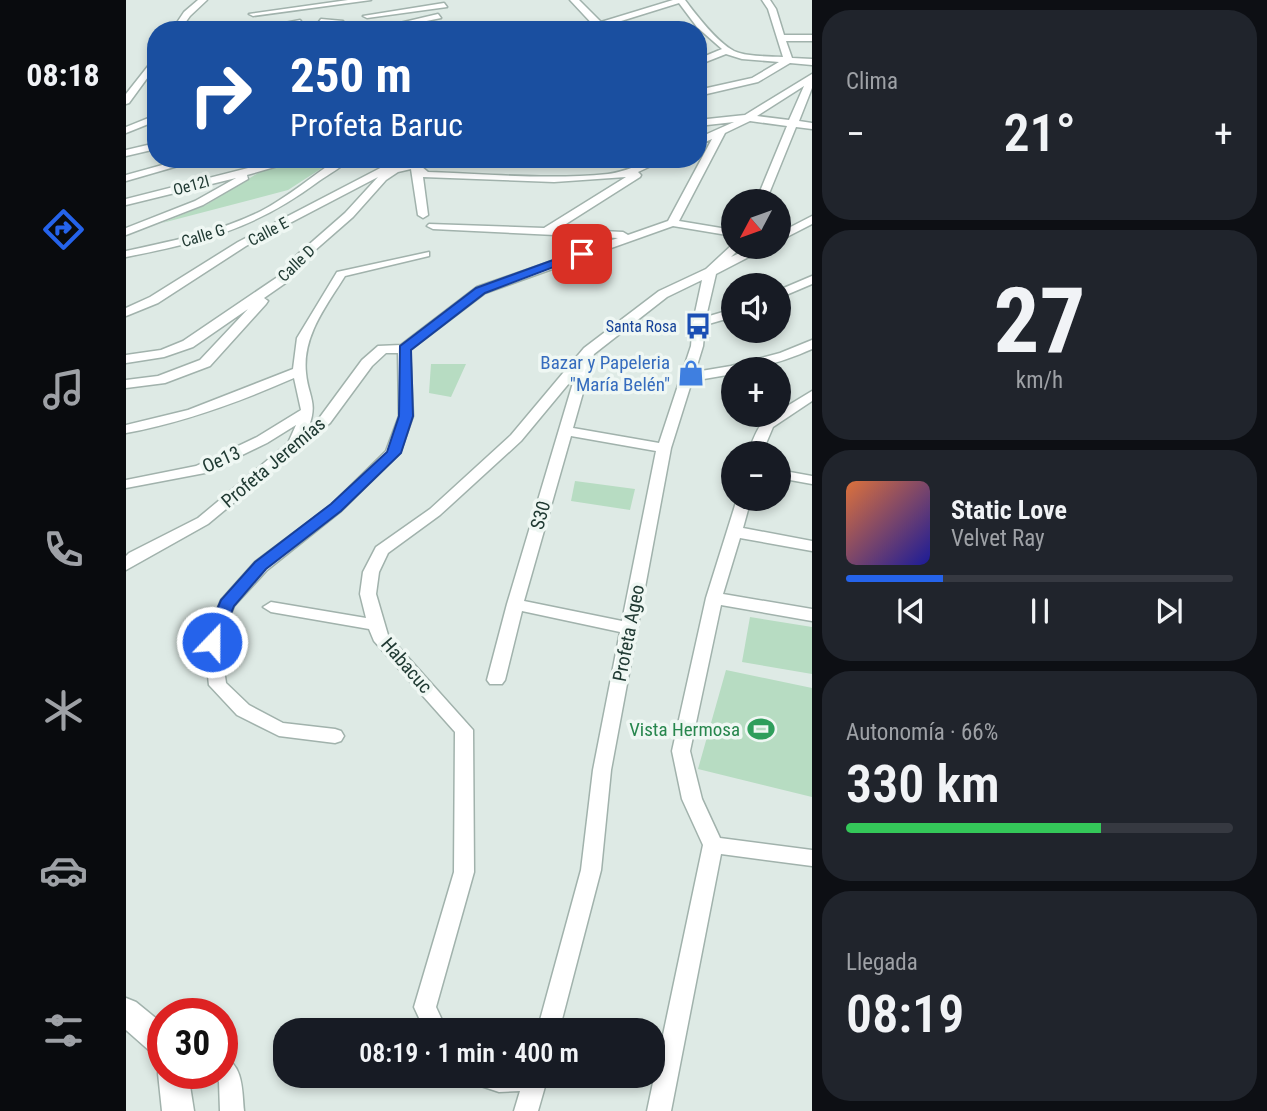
<!DOCTYPE html>
<html lang="es">
<head>
<meta charset="utf-8">
<style>
	body { margin:0; font-family:"Roboto Condensed",sans-serif; background:#20242c; color:#f1f3f6; height:100vh; display:flex; flex-direction:column; font-size:26px; white-space:nowrap }
	* { box-sizing:border-box; margin:0 }
	p { font-size:23px; color:#9ea1a6 }
	.icon { flex:none; width:38px; height:38px; fill:none; stroke:currentColor; stroke-width:2; stroke-linecap:round; stroke-linejoin:round }
	.map { position:relative; flex:1; overflow:hidden }
	.details { display:flex; flex-direction:column; gap:10px; padding:10px; background:#0d0f14; width:455px }
	.details>* { flex:none }
	.guide { position:absolute; left:21px; top:21px; width:560px; height:147px; border-radius:28px; box-shadow:0 4px 10px #0003; background:#1a4fa0; color:#fff; overflow:hidden }
	.needle { width:46px; rotate:229deg }
	.controls { position:absolute; left:595px; top:189px; display:grid; gap:14px }
	.controls a { display:grid; place-items:center; width:70px; height:70px; border-radius:50%; background:#171b24; box-shadow:0 4px 10px #0003; font-size:35px }
	.speed { position:absolute; left:21px; top:998px; display:flex; gap:14px; font-size:35px; font-weight:700; text-align:center }
	.speed>* { display:grid; place-content:center; width:91px; height:91px; border-radius:50%; background:#171b24; box-shadow:0 4px 10px #0003; line-height:1 }
	.speed .limit { border:10px solid #d22; background:#fff; color:#111 }
	.pin { position:absolute; display:grid; place-items:center; width:60px; height:60px; color:#fff; margin:-30px; border-radius:14px; box-shadow:0 4px 10px #0006 }
	.me { position:absolute; width:77px; margin:-38px; rotate:22deg; stroke-linejoin:round; filter:drop-shadow(0 0 5px #0008) }
	.turn { display:flex; align-items:center; gap:24px; height:147px; padding:0 28px; font-size:32px }
	.turn .icon { width:91px; height:91px; stroke-width:2.5 }
	.turn b { display:block; font-size:49px; line-height:60px }
	.big { font-size:52px; font-weight:600; line-height:1.1 }
	.details .tile { flex:1; display:flex; flex-direction:column; justify-content:center; gap:10px; min-width:0; padding:0 24px; border-radius:28px; background:#20242c }
	.details .dial { align-items:center; gap:0 }
	.dial b { font-size:91px; line-height:1 }
	.song { display:flex; align-items:center; gap:21px }
	.cover { width:84px; height:84px; border-radius:10px; background:linear-gradient(135deg,hsl(20 70% 55%),hsl(240 70% 35%)) }
	.played { height:7px; border-radius:4px; background:linear-gradient(90deg,#2563eb 25%,#363941 25%) }
	.keys { display:flex; justify-content:space-around; direction:ltr }
	.heat { display:flex; justify-content:space-between; align-items:center; font-size:38px; direction:ltr }
	.charge { height:10px; border-radius:5px; background:linear-gradient(90deg,#34c759 66%,#363941 0) }
	.trip { position:absolute; left:147px; top:1018px; width:392px; height:70px; border-radius:28px; background:#171b24; box-shadow:0 4px 10px #0003; font-weight:600; line-height:70px; text-align:center }
	main { display:flex; flex:1; min-height:0 }
	.menu { display:flex; flex-direction:column; width:126px; justify-content:space-around; align-items:center; background:#090b0e; color:#9ea1a6 }
	.menu .icon { width:49px; height:49px }
	.menu .selected { color:#2563eb }
	.menu b { font-size:32px; color:#f1f3f6 }
	.map>svg:first-child { display:block }
	.green { fill:#b7dcc2 }
	.lines { fill:none; stroke-linecap:round; stroke-linejoin:round }
	.minor-casing { stroke:#a1b2ac; stroke-width:3 }
	.tertiary-casing { stroke:#a1b2ac; stroke-width:3 }
	.minor { fill:#fff; fill-rule:evenodd }
	.tertiary { fill:#fff; fill-rule:evenodd }
	.route { fill:#2563eb; stroke:#184099; stroke-width:2 }
	.labels { text-anchor:middle; stroke-width:7; stroke-linejoin:round; paint-order:stroke }
	.far-street-label { font-size:16px; fill:#203a33; stroke:#eff7f3 }
	.far-transit-label { font-size:16px; fill:#164399; stroke:#eff7f3; text-anchor:end }
	.shop-label { font-size:19px; fill:#366cbe; stroke:#eff7f3; text-anchor:end }
	.street-label { font-size:19px; fill:#203a33; stroke:#eff7f3 }
	.leisure-label { font-size:19px; fill:#27864d; stroke:#eff7f3; text-anchor:end }
</style>
</head>
<body>
<main>
<nav class="menu">
<b>08:18</b>
<svg class="icon selected" aria-label="directions" viewBox="0 0 24 24"><path d="M12 3l9 9-9 9-9-9zM9 14v-3h6M13 9l2 2-2 2"/></svg>
<svg class="icon" aria-label="music" viewBox="0 0 24 24"><path d="M9 18V5l10-2v13"/><circle cx="6" cy="18" r="3"/><circle cx="16" cy="16" r="3"/></svg>
<svg class="icon" aria-label="phone" viewBox="0 0 24 24"><path d="M5 4h4l2 5-3 2q2 4 5 5l2-3 5 2v4C11 20 4 13 5 4z"/></svg>
<svg class="icon" aria-label="climate" viewBox="0 0 24 24"><path d="M12 3v18M4 7l16 10M4 17L20 7"/></svg>
<svg class="icon" aria-label="car" viewBox="0 0 24 24"><path d="M5 17H2v-5l4-1 3-4h7l3 4 3 1v5h-3M9 17h6M6 11h13"/><circle cx="7" cy="17" r="2"/><circle cx="17" cy="17" r="2"/></svg>
<svg class="icon" aria-label="filters" viewBox="0 0 24 24"><path d="M4 7h16M4 17h16"/><circle cx="9" cy="7" r="2"/><circle cx="15" cy="17" r="2"/></svg>
</nav>
<div class="map">
<svg width="686" height="1111" viewBox="0 0 686 1111">
	<rect width="100%" height="100%" fill="#deeae5"/>
	<path class="green" d="M 183,159 L 207,161 L 162,190 L 36,223 L 80,205 L 137,170 Z
		M 305,364 L 340,364 L 325,397 L 303,393 Z
		M 449,481 L 509,489 L 504,510 L 445,501 Z
		M 624,617 L 686,627 L 686,674 L 616,662 Z
		M 600,670 L 686,688 L 686,797 L 572,769 Z"/>
	<g class="lines">
		<g class="minor-casing">
			<path id="minor" d="M 72,0 L 81,0 L 64,16 L 54,30 L 46,30 L 58,12 Z
				M 222,0 L 245,0 L 127,16 L 123,14 Z
				M 444,0 L 453,0 L 475,22 L 547,0 L 559,0 C 571,16 591,42 608,51 C 621,57 642,56 657,57 L 642,9 L 636,0 L 644,0 L 650,9 L 658,35 L 686,35 L 686,41 L 660,41 L 666,58 L 686,59 L 686,65 L 664,63 L 632,82 L 572,96 L 572,90 L 626,78 L 653,62 L 616,59 L 600,54 L 572,65 L 572,59 L 596,49 L 571,27 L 553,3 L 479,26 L 480,30 L 472,30 Z
				M 318,3 L 321,7 L 241,18 L 237,16 Z
				M 312,14 L 315,18 L 286,24 L 289,30 L 244,30 Z
				M 195,19 L 217,21 L 223,30 L 192,23 Z
				M 174,20 L 177,24 L 143,30 L 123,30 Z
				M 30,56 L 30,66 L 3,103 L 0,104 L 0,94 Z
				M 686,74 L 686,88 L 673,121 L 686,123 L 686,129 L 670,127 L 640,201 L 630,201 L 661,126 L 624,121 L 599,133 L 553,221 L 607,230 L 607,236 L 547,226 L 359,293 L 284,350 L 287,416 L 274,453 L 215,511 L 141,570 L 108,606 L 94,642 L 100,683 L 123,705 L 157,723 L 209,729 L 215,731 L 218,736 L 215,741 L 209,743 L 153,736 L 111,715 L 83,685 L 78,642 L 95,600 L 129,562 L 205,505 L 260,451 L 273,416 L 272,353 L 260,353 L 246,366 L 204,423 L 82,524 L 0,570 L 0,556 L 3,553 L 72,518 L 162,443 L 170,425 L 141,443 L 79,473 L 0,488 L 0,480 L 70,466 L 131,437 L 175,410 L 168,378 C 113,402 59,422 0,433 L 0,425 L 62,410 L 167,369 L 171,338 L 211,272 L 303,252 L 303,256 L 219,276 C 201,305 176,336 180,373 C 182,396 192,402 183,426 L 194,417 L 236,360 L 252,346 L 275,345 L 351,287 L 492,238 L 307,229 L 301,226 L 303,224 L 418,228 L 500,177 L 428,182 L 297,177 L 302,215 L 297,218 L 292,215 L 285,169 L 272,172 L 260,180 L 227,217 L 179,259 L 161,282 L 138,298 L 142,301 L 140,304 L 84,366 L 39,383 L 0,388 L 0,380 L 32,376 L 74,360 L 122,309 L 67,347 L 38,357 L 0,363 L 0,355 L 35,350 L 57,341 L 153,276 L 171,255 L 219,213 L 252,177 L 120,246 L 32,303 L 0,316 L 0,308 L 24,297 L 112,242 L 262,164 L 267,167 L 290,162 L 302,172 C 361,174 423,180 482,174 C 503,172 519,159 540,159 L 512,172 L 515,175 L 514,177 L 432,229 L 497,232 L 502,235 L 542,221 L 586,139 L 572,145 L 572,138 L 608,122 L 572,126 L 572,120 L 619,115 ZM 678,86 L 663,120 L 631,116 Z
				M 30,115 L 30,121 L 0,133 L 0,127 Z
				M 30,143 L 30,149 L 0,156 L 0,150 Z
				M 58,159 L 76,159 L 0,181 L 0,175 Z
				M 158,159 L 176,159 L 121,175 L 122,179 L 77,205 L 0,235 L 0,228 L 69,201 L 110,178 L 0,205 L 0,199 Z
				M 212,159 L 224,159 C 215,168 203,174 193,181 C 127,230 78,241 0,257 L 0,251 C 46,241 93,232 135,211 C 162,197 186,176 212,159 Z
				M 686,216 L 686,224 L 653,241 L 653,233 Z
				M 607,244 L 607,247 L 615,247 L 605,257 L 627,247 L 642,247 L 590,274 L 580,317 L 607,309 L 607,317 L 579,325 L 577,346 L 569,372 L 605,366 L 654,353 L 686,340 L 686,349 C 661,360 635,369 607,369 L 607,374 L 566,381 L 545,448 L 485,770 L 475,870 L 433,1031 L 411,1031 L 455,870 L 467,770 L 494,632 L 396,611 L 379,680 L 376,684 L 364,684 L 361,680 L 381,604 L 449,376 L 395,441 L 314,515 L 262,553 L 253,572 L 250,594 L 262,635 L 347,730 L 348,872 L 310,1007 L 321,1031 L 299,1031 L 288,1007 L 328,872 L 329,732 L 248,641 L 243,629 L 145,612 L 137,607 L 145,602 L 240,618 L 234,594 L 237,572 L 250,547 L 304,509 L 385,435 L 458,348 L 533,291 L 580,269 ZM 576,280 L 567,322 L 565,346 L 533,443 L 447,428 L 468,354 L 541,297 ZM 445,436 L 530,451 L 496,621 L 398,601 Z
				M 686,276 L 686,284 L 653,298 L 653,290 Z
				M 686,391 L 686,401 L 647,427 L 636,453 L 622,453 C 628,438 634,415 653,415 L 653,411 Z
				M 653,470 L 686,476 L 686,484 L 653,478 Z
				M 611,499 L 625,499 L 617,528 L 686,541 L 686,551 L 614,538 L 597,594 L 686,609 L 686,621 L 595,605 L 564,751 L 576,799 L 594,838 L 686,850 L 686,866 L 595,854 L 545,1111 L 521,1111 L 577,845 L 556,799 L 546,751 L 580,598 Z
				M 96,1056 C 118,1065 116,1091 118,1111 L 94,1111 L 93,1082 L 87,1073 L 96,1073 Z
				M 346,1076 L 422,1076 L 412,1111 L 388,1111 L 394,1091 L 373,1092 L 349,1084 Z"/>
		</g>
		<g class="tertiary-casing">
			<path id="tertiary" d="M 0,998 L 10,1002 L 37,1024 L 37,1057 L 26,1053 L 0,1030 Z
				M 37,1063 L 37,1073 L 62,1073 L 68,1111 L 36,1111 L 32,1073 Z"/>
		</g>
		<use href="#minor" class="minor"/>
		<use href="#tertiary" class="tertiary"/>
	</g>
	<path class="route" d="M 452,251 L 462,254 L 359,293 L 285,350 L 287,416 L 275,453 L 215,511 L 140,569 L 108,606 L 92,646 L 80,646 L 77,642 L 95,600 L 129,562 L 205,504 L 261,452 L 273,416 L 274,346 L 350,288 Z"/>
	<defs>
		<g id="bus-bare" transform="scale(2.1)"><path d="M-5-6H5V4H4V6H2V4H-2V6H-4V4H-5ZM-3.5-4V0h7V-4ZM-3.5 1.2v1.5H-2V1.2ZM2 1.2v1.5H3.5V1.2Z" fill="#1a4fb4" stroke="#eff7f3" stroke-width="2.5" paint-order="stroke"/></g>
		<g id="shop-bare" transform="scale(2.1)"><path d="M-5-2.5h2.3a2.7 3.5 0 0 1 5.4 0H5L5.5 6h-11ZM-1.5-2.5h3a1.5 2.3 0 0 0-3 0Z" fill="#3f7fe0" stroke="#eff7f3" stroke-width="2.5" paint-order="stroke"/></g>
		<g id="stadium-bare" transform="scale(2.1)"><path d="M0-5a6.5 5 0 1 0 0 10a6.5 5 0 1 0 0-10ZM-3.5-1.8h7v3.6h-7Z" fill="#2e9e5b" stroke="#eff7f3" stroke-width="2.5" paint-order="stroke"/></g>
	</defs>
	<g fill-rule="evenodd">
		<use href="#bus-bare" x="572" y="326"/>
		<use href="#shop-bare" x="565" y="373"/>
		<use href="#stadium-bare" x="635" y="729"/>
	</g>
	<g class="labels">
		<g class="far-street-label">
			<text transform="translate(65 185) rotate(-15)" y="6">Oe12l</text>
			<text transform="translate(142 231) rotate(-28)" y="6">Calle E</text>
			<text transform="translate(77 235) rotate(-17)" y="6">Calle G</text>
			<text transform="translate(170 263) rotate(-44)" y="6">Calle D</text>
		</g>
		<g class="far-transit-label">
			<text x="551" y="332">Santa Rosa</text>
		</g>
		<g class="shop-label">
			<text x="544" y="369">Bazar y Papeleria<tspan x="544" dy="22">"María Belén"</tspan></text>
		</g>
		<g class="street-label">
			<text transform="translate(95 459) rotate(-24)" y="7">Oe13</text>
			<text transform="translate(147 462) rotate(-40)" y="7">Profeta Jeremías</text>
			<text transform="translate(414 515) rotate(-74)" y="7">S30</text>
			<text transform="translate(502 633) rotate(-79)" y="7">Profeta Ageo</text>
			<text transform="translate(281 665) rotate(49)" y="7">Habacuc</text>
		</g>
		<g class="leisure-label">
			<text x="614" y="736">Vista Hermosa</text>
		</g>
	</g>
</svg>
<div class="controls">
<a><svg class="needle" viewBox="-14 -14 28 28"><path d="M0-13l5 13h-10z" fill="#e53935"/><path d="M0 13l5-13h-10z" fill="#9ea1a6"/></svg></a>
<a><svg class="icon" aria-label="sound" viewBox="0 0 24 24"><path d="M4 9h4l5-4v14l-5-4H4zM17 9q2 3 0 6"/></svg></a>
<a>+</a>
<a>−</a>
</div>
<div class="speed"><div class="limit">30</div></div>
<div class="pin" style="left:456px;top:254px;background:#d93025"><svg class="icon" aria-label="arrive" viewBox="0 0 24 24"><path d="M6 21V4h12l-3 4 3 4H6"/></svg></div>
<svg class="me" style="left:86px;top:642px" viewBox="-20 -20 40 40"><circle r="17" fill="#2563eb" stroke="#fff" stroke-width="3"/><path d="M0-11L8 9 0 5-8 9z" fill="#fff"/></svg>
<div class="trip">08:19 · 1 min · 400 m</div>
<div class="guide">
<div class="turn"><svg class="icon" aria-label="right" viewBox="0 0 24 24"><path d="M7 20v-9h11M14 6l5 5-5 5"/></svg><div><b>250 m</b>Profeta Baruc</div></div>
</div>
</div>
<section class="details">
<div class="tile"><p>Clima</p>
<div class="heat"><a>−</a><b class="big">21°</b><a>+</a></div>
</div>
<div class="tile dial"><b>27</b><p>km/h</p></div>
<div class="tile">
<div class="song"><i class="cover"></i><div><b>Static Love</b><p>Velvet Ray</p></div></div>
<div class="played"></div>
<div class="keys"><svg class="icon" aria-label="previous" viewBox="0 0 24 24"><path d="M18 5L8 12l10 7zM5 5v14"/></svg><svg class="icon" aria-label="pause" viewBox="0 0 24 24"><path d="M8 5v14M16 5v14"/></svg><svg class="icon" aria-label="next" viewBox="0 0 24 24"><path d="M6 5l10 7-10 7zM19 5v14"/></svg></div>
</div>
<div class="tile"><p>Autonomía · 66%</p><b class="big">330 km</b><div class="charge"></div></div>
<div class="tile"><p>Llegada</p><b class="big">08:19</b></div>
</section>
</main>
</body>
</html>
